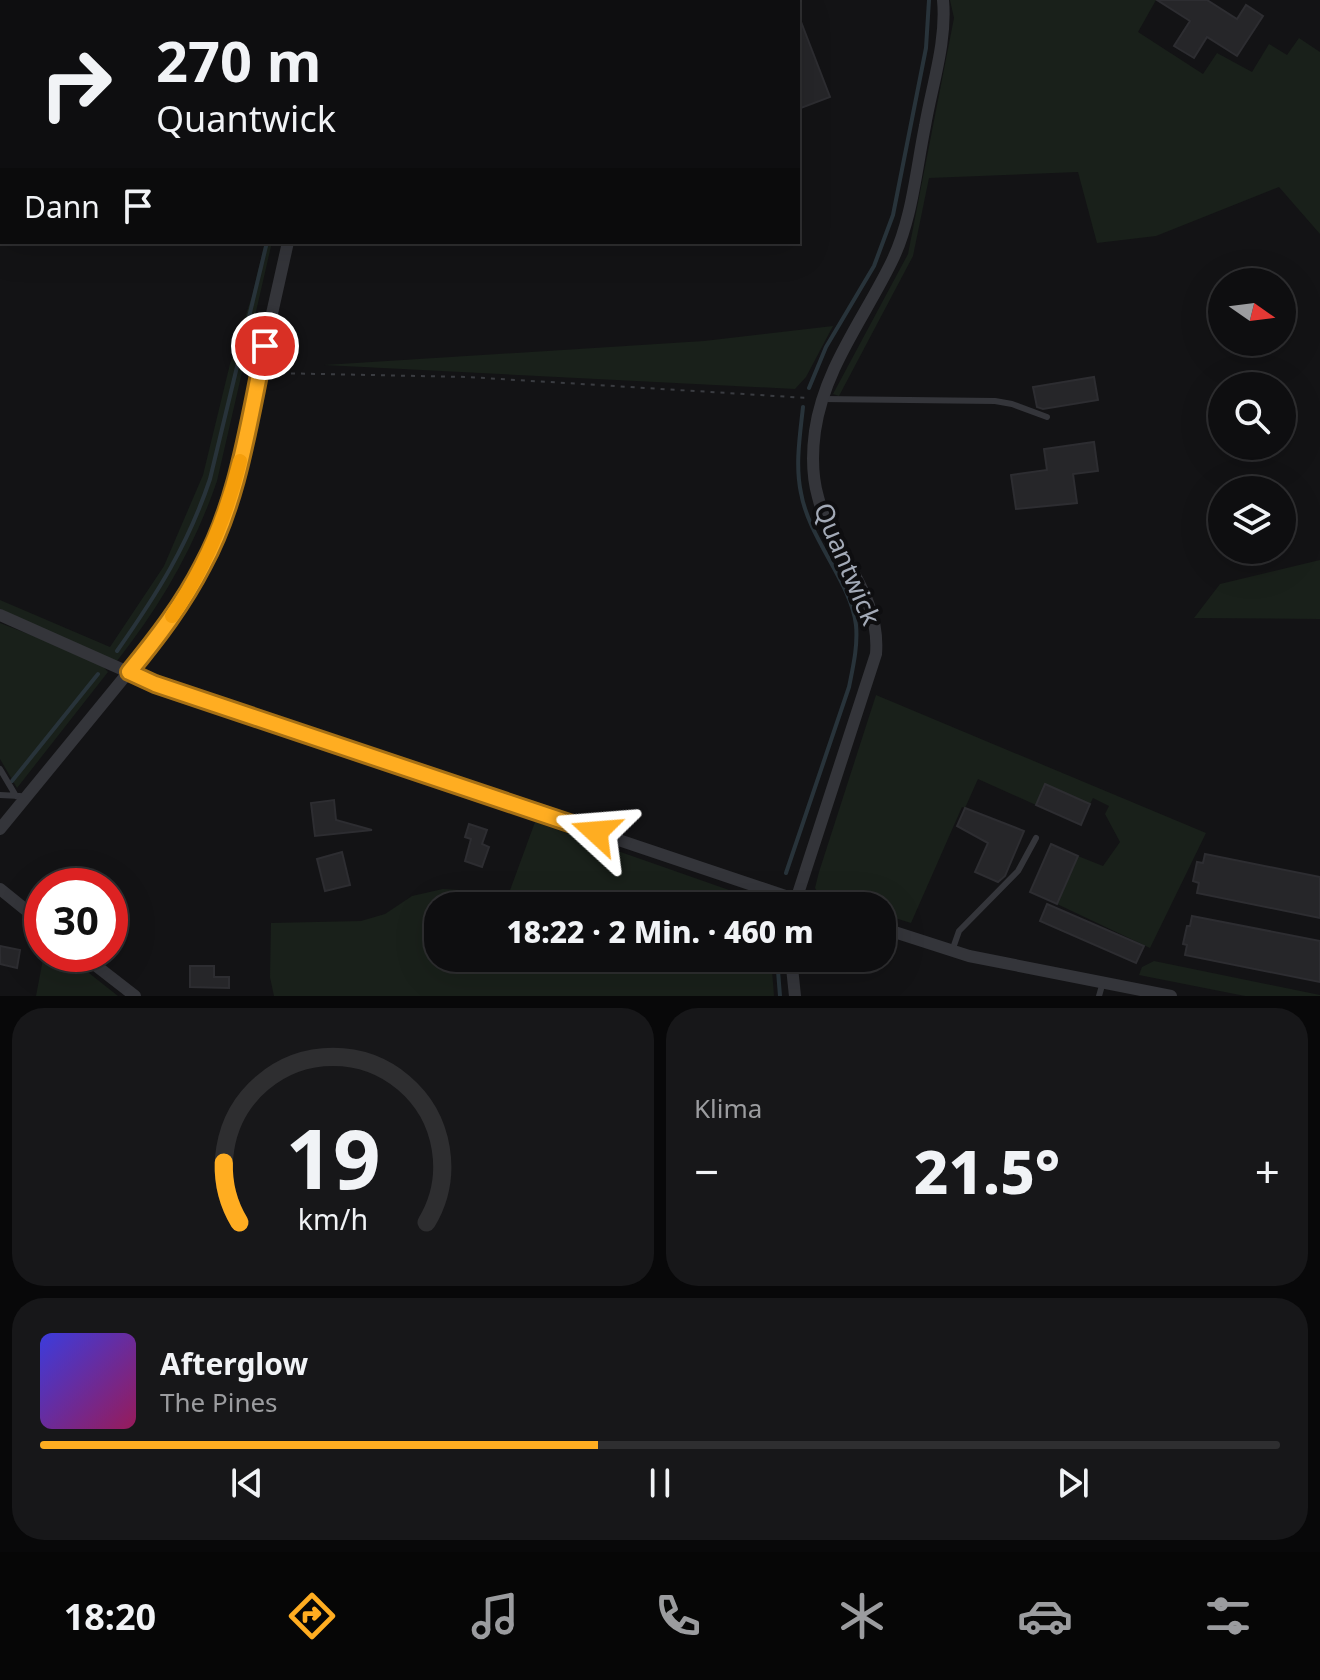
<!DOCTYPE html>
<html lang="de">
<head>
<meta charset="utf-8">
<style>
	body { margin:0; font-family:"Noto Sans",sans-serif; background:#171719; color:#f1f3f6; height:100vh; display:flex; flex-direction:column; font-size:30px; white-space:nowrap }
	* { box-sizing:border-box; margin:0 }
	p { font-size:26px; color:#9b9c9f }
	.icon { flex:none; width:44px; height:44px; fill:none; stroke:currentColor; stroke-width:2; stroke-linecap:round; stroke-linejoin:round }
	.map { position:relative; height:996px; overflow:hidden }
	.sheet { display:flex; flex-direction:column; gap:12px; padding:12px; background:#080809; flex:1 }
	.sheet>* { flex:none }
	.banner { position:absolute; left:0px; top:0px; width:800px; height:244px; box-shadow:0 8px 32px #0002,0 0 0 2px #2e2e30; background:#0e0e10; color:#f1f3f6; overflow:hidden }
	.needle { width:52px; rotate:104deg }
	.buttons { position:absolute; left:1208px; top:268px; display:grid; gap:16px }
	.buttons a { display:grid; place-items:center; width:88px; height:88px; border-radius:50%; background:#0e0e10; box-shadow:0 8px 32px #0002,0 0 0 2px #2e2e30; font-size:40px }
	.speed { position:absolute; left:24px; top:868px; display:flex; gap:16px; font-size:40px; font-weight:700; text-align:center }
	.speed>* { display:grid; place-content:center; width:104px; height:104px; border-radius:50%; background:#0e0e10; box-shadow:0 8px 32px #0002,0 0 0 2px #2e2e30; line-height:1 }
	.speed .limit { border:12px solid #d22; background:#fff; color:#111 }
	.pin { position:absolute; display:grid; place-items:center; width:68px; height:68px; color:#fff; margin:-34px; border:4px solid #fff; border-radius:50%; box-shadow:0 2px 8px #0007 }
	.me { position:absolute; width:88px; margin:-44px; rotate:289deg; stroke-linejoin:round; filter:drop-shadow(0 0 6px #0008) }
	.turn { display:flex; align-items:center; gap:28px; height:168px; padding:0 24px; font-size:36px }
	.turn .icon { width:104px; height:104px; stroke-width:2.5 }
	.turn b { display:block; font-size:56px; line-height:68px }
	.then { display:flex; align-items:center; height:76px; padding:0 24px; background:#0003; gap:16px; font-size:30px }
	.big { font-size:60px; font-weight:800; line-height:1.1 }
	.sheet .tile { flex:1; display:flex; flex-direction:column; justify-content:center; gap:12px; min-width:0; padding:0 28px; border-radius:32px; background:#171719 }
	.sheet .dial { align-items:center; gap:0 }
	.dial svg { height:208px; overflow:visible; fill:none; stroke:#2e2e30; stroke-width:7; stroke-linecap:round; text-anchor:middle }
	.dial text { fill:#f1f3f6; stroke:none }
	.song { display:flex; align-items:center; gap:24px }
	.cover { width:96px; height:96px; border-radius:12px; background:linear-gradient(135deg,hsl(240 70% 55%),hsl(330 70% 35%)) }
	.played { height:8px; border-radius:4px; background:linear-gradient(90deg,#ffad21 45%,#2e2e30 45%) }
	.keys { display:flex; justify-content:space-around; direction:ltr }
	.heat { display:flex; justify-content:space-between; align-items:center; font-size:44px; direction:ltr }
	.sheet .tiles { flex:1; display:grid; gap:12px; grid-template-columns:1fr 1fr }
	.tile:last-child { grid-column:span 2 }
	.trip { position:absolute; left:424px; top:892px; width:472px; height:80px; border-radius:32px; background:#0e0e10; box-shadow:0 8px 32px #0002,0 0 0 2px #2e2e30; font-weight:800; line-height:80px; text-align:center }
	.tabs { display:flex; height:128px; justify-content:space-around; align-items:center; background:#060606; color:#9b9c9f }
	.tabs .icon { width:56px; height:56px }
	.tabs .on { color:#ffad21 }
	.tabs b { font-size:36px; color:#f1f3f6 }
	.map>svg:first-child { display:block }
	.green { fill:#19201a }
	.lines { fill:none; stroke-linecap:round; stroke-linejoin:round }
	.stream { stroke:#28333a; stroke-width:4 }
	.building { fill:#262629; stroke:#2d2d31; stroke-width:2 }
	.path { stroke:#3a3c41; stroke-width:2; stroke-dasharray:4 6; stroke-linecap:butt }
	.lane { stroke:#34353a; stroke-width:6 }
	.street { stroke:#34353a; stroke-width:12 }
	.route-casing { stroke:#a67015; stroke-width:20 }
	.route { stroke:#ffad21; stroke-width:14 }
	.slow { stroke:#f59e0b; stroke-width:14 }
	.labels { text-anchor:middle; stroke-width:8; stroke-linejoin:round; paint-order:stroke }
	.street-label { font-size:26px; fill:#a3aab7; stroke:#0e0e10 }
</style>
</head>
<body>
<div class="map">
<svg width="1320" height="996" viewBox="0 0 1320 996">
	<rect width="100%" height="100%" fill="#131315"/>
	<path class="green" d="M 950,0 L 1156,0 L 1138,32 L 1203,74 L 1217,53 L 1252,72 L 1269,44 L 1287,55 L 1299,38 L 1320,52 L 1320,234 L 1279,187 L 1156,236 L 1097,243 L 1078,172 L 929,178 L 913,256 L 839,396 L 833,394 L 908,254 L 954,18 Z
		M 265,242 L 272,242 L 217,481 C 194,548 161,605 117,661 L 102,657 L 0,609 L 0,600 L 110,647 L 164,566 L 203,475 L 230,364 L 252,296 Z
		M 833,326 L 806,377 L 795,389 L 324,365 L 704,341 Z
		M 1320,560 L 1320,619 L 1194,618 L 1220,584 Z
		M 0,623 L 98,661 L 108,672 L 17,788 L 0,759 Z
		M 876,695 L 1206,833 L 1150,948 L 1057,904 L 1078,856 L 1103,866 L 1120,842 L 1105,814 L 1109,806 L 1093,798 L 1090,804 L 1046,785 L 1036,805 L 978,779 L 965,808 L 962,807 L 911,923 L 882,914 L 882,906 L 855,906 L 819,895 L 815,888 L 819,872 Z
		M 535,822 L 766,903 L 767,906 L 438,906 L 438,958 L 771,958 L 774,996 L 274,996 L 270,977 L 271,923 L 361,921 L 385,914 L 412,896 L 443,889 L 509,893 Z
		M 44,954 L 65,954 L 118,996 L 36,996 Z
		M 1154,961 L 1320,995 L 1320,996 L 1245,996 L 1139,975 L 1142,967 Z"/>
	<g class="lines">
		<path class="stream" d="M 809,388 L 826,347 L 874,266 L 893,215 L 926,48 L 929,0
			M 117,651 C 157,594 188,545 210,479 L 267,242
			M 12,781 L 98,674
			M 786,873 L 849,687 C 853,667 858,646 856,625 C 851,582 809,539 801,493 C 795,465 800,435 803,407
			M 777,958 L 780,996"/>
	</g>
	<path class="building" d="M 1157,0 L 1207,0 L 1237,19 L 1246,5 L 1263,16 L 1237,56 L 1207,37 L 1194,58 L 1174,46 L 1190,21 Z
		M 798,14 L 830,97 L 798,109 Z
		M 1094,377 L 1098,400 L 1043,409 L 1037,407 L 1033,387 Z
		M 1094,442 L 1098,471 L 1073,474 L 1077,503 L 1016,509 L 1011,475 L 1047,470 L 1044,449 Z
		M 1045,784 L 1090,804 L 1081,825 L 1036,805 Z
		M 334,800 L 336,820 L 372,830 L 315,836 L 311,803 Z
		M 965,808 L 1024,831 L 1005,876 L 998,882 L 975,872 L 988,843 L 957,826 Z
		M 469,824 L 487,830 L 482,844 L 489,847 L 482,867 L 465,861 L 471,839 L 465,837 Z
		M 1051,844 L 1078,856 L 1057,904 L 1030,892 Z
		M 342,852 L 350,885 L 325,891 L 317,859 Z
		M 1205,854 L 1320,877 L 1320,918 L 1197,893 L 1199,883 L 1193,881 L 1197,862 L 1203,863 Z
		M 1047,904 L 1144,946 L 1136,963 L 1040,921 Z
		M 1192,916 L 1320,941 L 1320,982 L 1185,955 L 1187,945 L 1183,944 L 1187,926 L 1190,926 Z
		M 0,946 L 20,950 L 17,968 L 0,964 Z
		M 190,966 L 214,966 L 214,977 L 229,977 L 229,988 L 190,987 Z"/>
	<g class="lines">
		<path class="path" d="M 271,373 L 468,377 L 808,398"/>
		<path class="lane" d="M 822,399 L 995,401 L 1012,404 L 1047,417
			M 0,769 L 16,796
			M 0,795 L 20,796
			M 952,951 L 959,931 L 1018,871 L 1036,838
			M 1099,996 L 1103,982"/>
		<path class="street" d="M 406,2 L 407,0
			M 0,615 L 155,684 L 815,906
			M 0,829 L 163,630 L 205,563 L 231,497 L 288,242
			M 0,889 L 42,923
			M 794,906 L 876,654 C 881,592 832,554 818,497 C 812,476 812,453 815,431 C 824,368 865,317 892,261 C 912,220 916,170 925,126 C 932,85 947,41 943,0
			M 882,928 L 969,956 L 1171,996
			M 81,954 L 135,996
			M 791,958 L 795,996"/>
	</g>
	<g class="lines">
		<g class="route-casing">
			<path id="route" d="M 265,346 C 249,419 239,499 203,565 C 183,604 157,638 129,672 L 155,684 L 596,832"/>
		</g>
		<use href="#route" class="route"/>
		<path class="slow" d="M 172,616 C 205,568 226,518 240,461"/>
	</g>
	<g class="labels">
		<g class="street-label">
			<text transform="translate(847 564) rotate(67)" y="9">Quantwick</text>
		</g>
	</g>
</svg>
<div class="buttons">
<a><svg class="needle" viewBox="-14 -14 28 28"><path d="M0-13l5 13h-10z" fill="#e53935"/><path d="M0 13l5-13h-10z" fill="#9b9c9f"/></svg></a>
<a><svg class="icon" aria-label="search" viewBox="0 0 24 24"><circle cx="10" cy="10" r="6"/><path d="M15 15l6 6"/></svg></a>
<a><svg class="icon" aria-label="layers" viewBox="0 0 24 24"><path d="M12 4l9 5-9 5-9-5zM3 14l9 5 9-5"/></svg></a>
</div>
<div class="speed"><div class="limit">30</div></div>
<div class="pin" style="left:265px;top:346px;background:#d93025"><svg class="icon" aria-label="arrive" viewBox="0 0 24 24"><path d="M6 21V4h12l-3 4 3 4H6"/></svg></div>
<svg class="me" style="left:596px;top:832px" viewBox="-20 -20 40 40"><path d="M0-17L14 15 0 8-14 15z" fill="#ffad21" stroke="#fff" stroke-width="4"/></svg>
<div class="trip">18:22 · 2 Min. · 460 m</div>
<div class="banner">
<div class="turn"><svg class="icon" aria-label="right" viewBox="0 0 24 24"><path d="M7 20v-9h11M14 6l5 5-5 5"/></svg><div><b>270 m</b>Quantwick</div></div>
<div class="then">Dann<svg class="icon" aria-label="arrive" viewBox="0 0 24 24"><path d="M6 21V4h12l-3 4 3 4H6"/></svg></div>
</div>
</div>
<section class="sheet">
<div class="tiles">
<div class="tile dial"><svg viewBox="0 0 100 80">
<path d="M14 69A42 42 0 1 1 86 69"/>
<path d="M14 69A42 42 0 0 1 8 46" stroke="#ffad21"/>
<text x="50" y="56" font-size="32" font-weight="700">19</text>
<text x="50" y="72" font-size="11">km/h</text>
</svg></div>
<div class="tile"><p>Klima</p>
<div class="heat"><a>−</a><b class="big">21.5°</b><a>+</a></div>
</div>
<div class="tile">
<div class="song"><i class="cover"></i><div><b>Afterglow</b><p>The Pines</p></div></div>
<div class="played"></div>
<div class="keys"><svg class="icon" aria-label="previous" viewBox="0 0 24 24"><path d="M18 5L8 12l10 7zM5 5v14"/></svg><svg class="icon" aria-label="pause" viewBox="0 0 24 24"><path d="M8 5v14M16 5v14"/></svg><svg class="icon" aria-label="next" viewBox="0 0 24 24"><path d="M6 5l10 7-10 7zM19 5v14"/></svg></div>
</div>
</div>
</section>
<nav class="tabs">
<b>18:20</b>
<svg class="icon on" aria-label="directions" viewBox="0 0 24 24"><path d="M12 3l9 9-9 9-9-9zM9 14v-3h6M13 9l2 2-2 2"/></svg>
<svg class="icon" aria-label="music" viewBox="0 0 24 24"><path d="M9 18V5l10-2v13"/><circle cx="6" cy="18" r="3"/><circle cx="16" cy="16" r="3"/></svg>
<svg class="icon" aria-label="phone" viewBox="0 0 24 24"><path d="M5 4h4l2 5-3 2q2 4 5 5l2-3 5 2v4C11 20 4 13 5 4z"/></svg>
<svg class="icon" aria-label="climate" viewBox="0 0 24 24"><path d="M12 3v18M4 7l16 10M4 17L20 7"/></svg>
<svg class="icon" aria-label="car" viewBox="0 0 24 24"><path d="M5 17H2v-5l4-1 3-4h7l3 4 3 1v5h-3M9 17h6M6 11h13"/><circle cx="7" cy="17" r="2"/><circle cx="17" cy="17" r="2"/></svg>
<svg class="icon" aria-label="filters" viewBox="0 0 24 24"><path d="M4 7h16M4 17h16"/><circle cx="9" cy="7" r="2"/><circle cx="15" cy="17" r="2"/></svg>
</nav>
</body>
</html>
